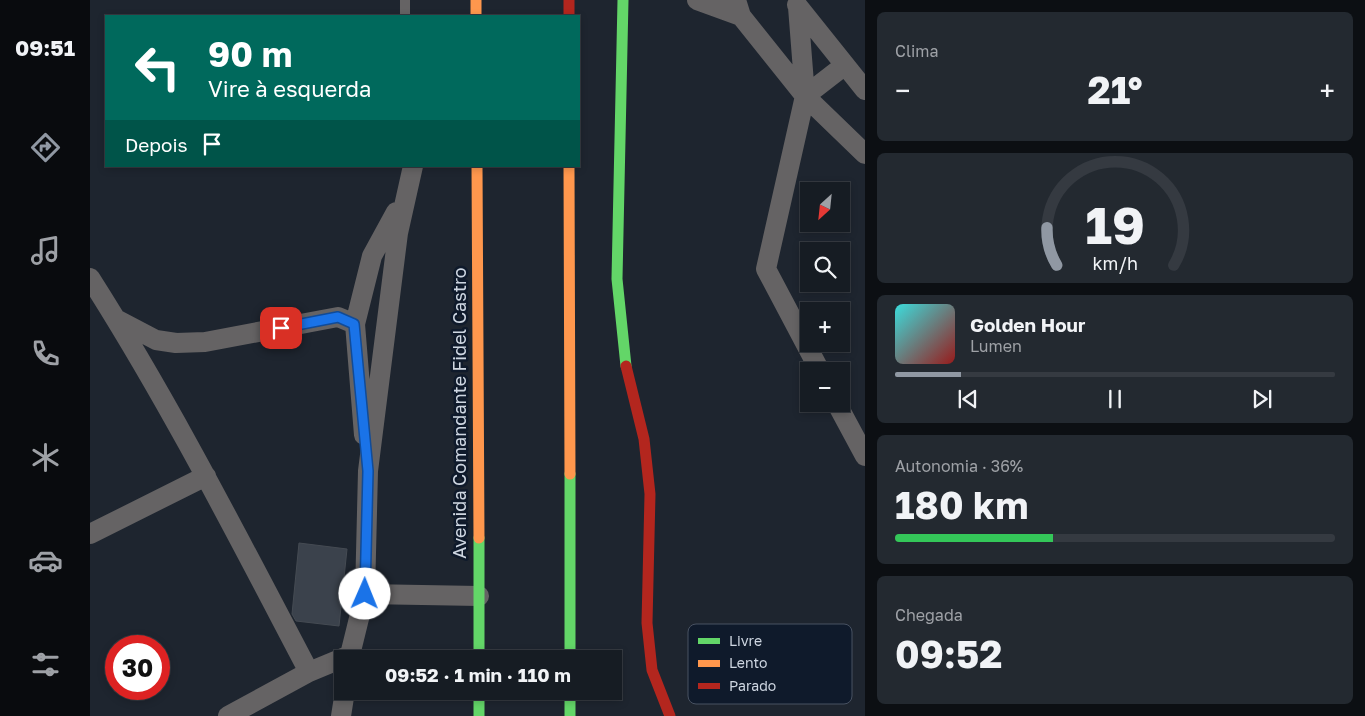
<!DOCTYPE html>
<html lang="pt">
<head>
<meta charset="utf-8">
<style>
	body { margin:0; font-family:"Golos Text",sans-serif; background:#232930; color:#f1f3f6; height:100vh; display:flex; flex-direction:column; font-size:19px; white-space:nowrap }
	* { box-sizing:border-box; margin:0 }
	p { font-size:16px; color:#9ea1a6 }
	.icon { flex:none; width:28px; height:28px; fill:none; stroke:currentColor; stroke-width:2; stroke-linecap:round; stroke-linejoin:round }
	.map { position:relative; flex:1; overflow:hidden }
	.drawer { display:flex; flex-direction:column; gap:12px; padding:12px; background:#0c0f13; width:500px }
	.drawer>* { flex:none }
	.hud { position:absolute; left:15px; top:15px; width:475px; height:152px; border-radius:0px; box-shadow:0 2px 8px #0003,0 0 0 1px #353a41; background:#00695c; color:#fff; overflow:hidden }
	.needle { width:32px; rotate:207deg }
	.fabs { position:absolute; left:710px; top:182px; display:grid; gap:10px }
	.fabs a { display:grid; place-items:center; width:50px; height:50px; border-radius:0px; background:#161c23; box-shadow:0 2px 8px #0003,0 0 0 1px #353a41; font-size:25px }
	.speed { position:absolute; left:15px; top:635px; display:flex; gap:10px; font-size:25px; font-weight:700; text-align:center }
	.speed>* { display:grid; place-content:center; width:65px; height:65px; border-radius:50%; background:#161c23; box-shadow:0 2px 8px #0003,0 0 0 1px #353a41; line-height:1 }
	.speed .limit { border:8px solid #d22; background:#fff; color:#111 }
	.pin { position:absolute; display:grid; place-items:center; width:42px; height:42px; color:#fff; margin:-21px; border-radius:10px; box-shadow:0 2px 8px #0006 }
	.me { position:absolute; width:55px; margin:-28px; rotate:1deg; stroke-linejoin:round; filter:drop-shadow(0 0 4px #0008) }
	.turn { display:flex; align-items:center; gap:18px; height:105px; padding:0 20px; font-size:22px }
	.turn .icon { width:65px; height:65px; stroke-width:2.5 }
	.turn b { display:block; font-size:35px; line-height:42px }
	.then { display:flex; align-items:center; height:48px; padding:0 20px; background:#0003; gap:10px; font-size:19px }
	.big { font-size:38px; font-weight:700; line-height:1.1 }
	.drawer .card { flex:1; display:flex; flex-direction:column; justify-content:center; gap:8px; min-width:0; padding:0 18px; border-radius:8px; background:#232930 }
	.drawer .dial { align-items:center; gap:0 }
	.dial svg { height:130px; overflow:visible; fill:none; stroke:#353a41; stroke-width:7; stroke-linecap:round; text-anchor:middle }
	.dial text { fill:#f1f3f6; stroke:none }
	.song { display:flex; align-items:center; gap:15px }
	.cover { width:60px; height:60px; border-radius:8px; background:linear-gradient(135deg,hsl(180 70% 55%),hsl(0 70% 35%)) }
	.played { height:5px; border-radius:2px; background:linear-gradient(90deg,#9098a3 15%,#353a41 15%) }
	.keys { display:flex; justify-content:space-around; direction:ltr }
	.heat { display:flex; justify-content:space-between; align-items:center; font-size:28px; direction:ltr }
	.charge { height:8px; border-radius:4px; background:linear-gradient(90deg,#34c759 36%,#353a41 0) }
	.trip { position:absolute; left:244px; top:650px; width:288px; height:50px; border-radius:0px; background:#161c23; box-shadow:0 2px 8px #0003,0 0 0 1px #353a41; font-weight:700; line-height:50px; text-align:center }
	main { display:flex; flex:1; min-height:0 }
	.tab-bar { display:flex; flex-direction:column; width:90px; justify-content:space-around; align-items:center; background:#090b0e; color:#9ea1a6 }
	.tab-bar .icon { width:35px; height:35px }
	.tab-bar .active { color:#9098a3 }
	.tab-bar b { font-size:22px; color:#f1f3f6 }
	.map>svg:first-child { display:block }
	.building { fill:#3b424c; stroke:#454b53 }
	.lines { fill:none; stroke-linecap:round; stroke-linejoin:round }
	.lane { stroke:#656364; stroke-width:10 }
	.street { stroke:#656364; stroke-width:20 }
	.fast { stroke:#63d668; stroke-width:11 }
	.slow { stroke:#ff974d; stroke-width:11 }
	.jam { stroke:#b3261e; stroke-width:11 }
	.route-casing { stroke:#114b97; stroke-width:12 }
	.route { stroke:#1a73e8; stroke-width:9 }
	.labels { text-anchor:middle; stroke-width:5; stroke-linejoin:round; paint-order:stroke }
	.street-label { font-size:18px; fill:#ced6e1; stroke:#0f1a2b }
	.key { fill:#0f1a2b; stroke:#485262; stroke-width:1 }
	.key-label { font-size:14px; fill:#ced6e1 }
</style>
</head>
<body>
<main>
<nav class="tab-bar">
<b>09:51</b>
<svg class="icon active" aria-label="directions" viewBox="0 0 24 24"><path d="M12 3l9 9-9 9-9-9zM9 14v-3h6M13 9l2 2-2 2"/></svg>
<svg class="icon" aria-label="music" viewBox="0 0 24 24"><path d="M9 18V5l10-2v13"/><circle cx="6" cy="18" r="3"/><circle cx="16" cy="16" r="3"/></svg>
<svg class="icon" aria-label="phone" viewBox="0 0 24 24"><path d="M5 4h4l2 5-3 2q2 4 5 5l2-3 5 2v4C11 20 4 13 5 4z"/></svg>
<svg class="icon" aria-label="climate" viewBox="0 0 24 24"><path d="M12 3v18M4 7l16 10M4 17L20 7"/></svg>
<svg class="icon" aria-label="car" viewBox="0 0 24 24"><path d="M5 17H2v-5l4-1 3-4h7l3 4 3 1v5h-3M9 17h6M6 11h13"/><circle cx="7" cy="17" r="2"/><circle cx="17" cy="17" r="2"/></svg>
<svg class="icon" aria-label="filters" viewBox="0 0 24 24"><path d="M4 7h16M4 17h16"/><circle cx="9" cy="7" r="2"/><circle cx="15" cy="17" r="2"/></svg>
</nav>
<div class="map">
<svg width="775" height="716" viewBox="0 0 775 716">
	<rect width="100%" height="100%" fill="#1e252f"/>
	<path class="building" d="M 209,543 L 257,549 L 249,626 L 206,621 L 202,614 Z"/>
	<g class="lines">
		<path class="lane" d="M 315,0 L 315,16"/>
		<path class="street" d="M 607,0 L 651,16
			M 646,0 L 651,16 L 715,96 L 775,154
			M 707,5 L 775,90
			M 708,7 L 715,96 L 676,269 L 730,371
			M 715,96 L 755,65
			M 0,278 C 81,405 149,539 219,672
			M 26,319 L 66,340 L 86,343 L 115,342 L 248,317 L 265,324
			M 747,404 L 775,456
			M 274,435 L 265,324 L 282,256 L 306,212
			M 0,534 L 116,476
			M 275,594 L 389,596
			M 259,659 L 275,594 L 278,471 L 308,233 L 323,166
			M 138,716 L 219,672 L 260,655
			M 251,716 L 255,691"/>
		<path class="fast" d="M 533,0 L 527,279 L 536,366
			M 480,474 L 480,659
			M 389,538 L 389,659
			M 389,691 L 389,716
			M 480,691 L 480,716"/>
		<path class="slow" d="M 386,0 L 386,16
			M 387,166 L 389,538
			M 479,166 L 480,474"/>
		<path class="jam" d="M 479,0 L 479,16
			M 536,366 L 554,439 L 560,494 L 557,623 L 562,670 L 580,716"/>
	</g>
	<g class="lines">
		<g class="route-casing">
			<path id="route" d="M 191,328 L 248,317 L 264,324 L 278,471 L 275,594"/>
		</g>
		<use href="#route" class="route"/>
	</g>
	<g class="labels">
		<g class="street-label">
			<text transform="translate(370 413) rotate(-90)" y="6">Avenida Comandante Fidel Castro</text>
		</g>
	</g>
	<rect x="598" y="624" width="164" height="80" rx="8" class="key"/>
	<rect x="608" y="638" width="22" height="6" fill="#63d668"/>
	<rect x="608" y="660" width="22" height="7" fill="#ff974d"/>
	<rect x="608" y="683" width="22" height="6" fill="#b3261e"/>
	<g class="key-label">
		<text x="639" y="646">Livre</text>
		<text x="639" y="668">Lento</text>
		<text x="639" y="691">Parado</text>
	</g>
</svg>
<div class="fabs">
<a><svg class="needle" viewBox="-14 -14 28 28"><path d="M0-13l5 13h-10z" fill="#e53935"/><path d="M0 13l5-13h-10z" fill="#9ea1a6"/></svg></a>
<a><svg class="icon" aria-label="search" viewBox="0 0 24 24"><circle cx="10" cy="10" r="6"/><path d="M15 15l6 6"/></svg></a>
<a>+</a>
<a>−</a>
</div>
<div class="speed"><div class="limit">30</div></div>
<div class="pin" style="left:191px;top:328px;background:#d93025"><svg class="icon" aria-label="arrive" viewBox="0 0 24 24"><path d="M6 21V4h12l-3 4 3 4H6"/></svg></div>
<svg class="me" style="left:275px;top:594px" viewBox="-20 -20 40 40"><circle r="19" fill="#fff"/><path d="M0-13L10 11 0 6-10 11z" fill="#1a73e8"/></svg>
<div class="trip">09:52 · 1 min · 110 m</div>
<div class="hud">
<div class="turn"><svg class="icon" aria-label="left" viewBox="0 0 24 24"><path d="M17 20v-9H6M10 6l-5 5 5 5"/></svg><div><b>90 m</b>Vire à esquerda</div></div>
<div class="then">Depois<svg class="icon" aria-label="arrive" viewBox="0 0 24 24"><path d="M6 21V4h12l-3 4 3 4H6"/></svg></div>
</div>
</div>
<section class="drawer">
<div class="card"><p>Clima</p>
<div class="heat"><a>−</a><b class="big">21°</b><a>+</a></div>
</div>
<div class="card dial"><svg viewBox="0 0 100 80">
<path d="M14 69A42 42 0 1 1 86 69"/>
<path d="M14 69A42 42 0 0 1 8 46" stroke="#9098a3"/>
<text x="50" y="56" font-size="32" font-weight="700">19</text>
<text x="50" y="72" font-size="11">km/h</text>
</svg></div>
<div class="card">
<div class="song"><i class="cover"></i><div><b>Golden Hour</b><p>Lumen</p></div></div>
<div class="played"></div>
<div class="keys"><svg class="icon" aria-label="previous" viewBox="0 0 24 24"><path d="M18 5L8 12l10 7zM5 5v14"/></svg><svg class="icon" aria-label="pause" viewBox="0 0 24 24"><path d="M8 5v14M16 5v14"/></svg><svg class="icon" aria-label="next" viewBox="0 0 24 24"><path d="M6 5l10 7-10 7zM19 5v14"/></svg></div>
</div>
<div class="card"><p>Autonomia · 36%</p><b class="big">180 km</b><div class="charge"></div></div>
<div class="card"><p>Chegada</p><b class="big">09:52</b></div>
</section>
</main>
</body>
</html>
